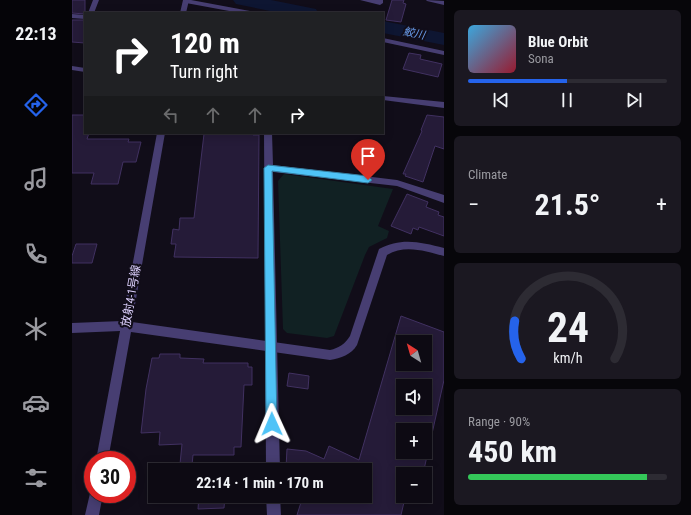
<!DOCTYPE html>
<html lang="en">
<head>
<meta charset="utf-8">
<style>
	body { margin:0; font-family:"Roboto Condensed","Noto Sans JP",sans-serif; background:#1b1821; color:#f1f3f6; height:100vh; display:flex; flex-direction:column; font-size:15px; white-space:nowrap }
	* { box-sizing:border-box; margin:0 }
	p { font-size:13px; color:#9a9aa0 }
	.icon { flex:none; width:22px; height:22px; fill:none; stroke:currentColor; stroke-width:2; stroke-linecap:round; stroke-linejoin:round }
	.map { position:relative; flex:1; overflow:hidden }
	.details { display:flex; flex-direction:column; gap:10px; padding:10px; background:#07060a; width:247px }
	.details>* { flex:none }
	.top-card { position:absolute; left:12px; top:12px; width:300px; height:122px; border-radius:0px; box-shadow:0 2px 10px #0003,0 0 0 1px #2d2b33; background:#202124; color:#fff; overflow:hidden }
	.needle { width:26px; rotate:323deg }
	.fabs { position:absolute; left:324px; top:335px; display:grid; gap:8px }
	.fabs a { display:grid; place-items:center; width:36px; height:36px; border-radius:0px; background:#0d0a13; box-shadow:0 2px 10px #0003,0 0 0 1px #2d2b33; font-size:20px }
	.speed { position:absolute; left:12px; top:451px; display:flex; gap:8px; font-size:20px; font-weight:700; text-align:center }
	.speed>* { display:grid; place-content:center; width:52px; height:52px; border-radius:50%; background:#0d0a13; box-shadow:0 2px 10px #0003,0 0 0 1px #2d2b33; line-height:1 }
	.speed .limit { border:6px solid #d22; background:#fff; color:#111 }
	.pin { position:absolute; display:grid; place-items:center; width:34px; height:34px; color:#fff; margin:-41px -17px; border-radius:50% 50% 50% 0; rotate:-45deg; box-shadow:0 0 4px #0007 }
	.pin .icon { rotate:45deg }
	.me { position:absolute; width:44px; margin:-22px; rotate:359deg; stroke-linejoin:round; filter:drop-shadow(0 0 3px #0008) }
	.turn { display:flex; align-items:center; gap:14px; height:84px; padding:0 20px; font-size:18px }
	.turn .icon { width:52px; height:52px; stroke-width:2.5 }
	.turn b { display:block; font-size:28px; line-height:34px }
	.lanes { display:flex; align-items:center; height:38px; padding:0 20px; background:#0003; justify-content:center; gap:20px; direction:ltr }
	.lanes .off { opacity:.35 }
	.big { font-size:30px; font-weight:700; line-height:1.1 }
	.details .widget { flex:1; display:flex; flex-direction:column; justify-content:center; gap:6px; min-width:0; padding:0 14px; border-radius:6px; background:#1b1821 }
	.details .dial { align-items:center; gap:0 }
	.dial svg { height:104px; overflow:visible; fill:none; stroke:#2d2b33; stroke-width:7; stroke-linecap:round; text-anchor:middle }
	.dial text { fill:#f1f3f6; stroke:none }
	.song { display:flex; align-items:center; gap:12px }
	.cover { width:48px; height:48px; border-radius:6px; background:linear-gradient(135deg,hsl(200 70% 55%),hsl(350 70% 35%)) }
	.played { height:4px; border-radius:2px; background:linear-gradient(90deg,#2563eb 50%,#2d2b33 50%) }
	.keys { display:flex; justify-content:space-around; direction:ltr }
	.heat { display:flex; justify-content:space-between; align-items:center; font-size:22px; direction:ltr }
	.charge { height:6px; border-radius:3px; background:linear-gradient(90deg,#34c759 90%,#2d2b33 0) }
	.trip { position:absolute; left:76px; top:463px; width:224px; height:40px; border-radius:0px; background:#0d0a13; box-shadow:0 2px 10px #0003,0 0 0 1px #2d2b33; font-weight:700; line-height:40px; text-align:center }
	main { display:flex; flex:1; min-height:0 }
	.tab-bar { display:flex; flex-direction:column; width:72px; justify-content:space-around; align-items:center; background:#050408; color:#9a9aa0 }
	.tab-bar .icon { width:28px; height:28px }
	.tab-bar .on { color:#2563eb }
	.tab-bar b { font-size:18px; color:#f1f3f6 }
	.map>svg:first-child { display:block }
	.green { fill:#112123 }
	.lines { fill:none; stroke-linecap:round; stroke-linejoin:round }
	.river { fill:#0e1632; fill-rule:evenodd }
	.building { fill:#251b38; stroke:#413161; fill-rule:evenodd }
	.minor { fill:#473e72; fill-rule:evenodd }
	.tertiary { fill:#473e72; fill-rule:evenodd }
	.route { fill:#4fc3f7; stroke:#337fa1 }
	.labels { text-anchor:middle; stroke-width:4; stroke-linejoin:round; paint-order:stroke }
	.far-water-label { font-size:11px; font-style:italic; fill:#689bea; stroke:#110d19 }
	.street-label { font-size:12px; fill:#d8ccf8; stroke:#110d19 }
</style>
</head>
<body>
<main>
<nav class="tab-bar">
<b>22:13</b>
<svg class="icon on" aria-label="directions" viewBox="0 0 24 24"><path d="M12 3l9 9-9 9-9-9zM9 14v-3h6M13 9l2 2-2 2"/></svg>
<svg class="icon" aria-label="music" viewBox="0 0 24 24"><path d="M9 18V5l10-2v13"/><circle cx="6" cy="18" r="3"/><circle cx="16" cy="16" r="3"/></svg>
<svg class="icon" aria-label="phone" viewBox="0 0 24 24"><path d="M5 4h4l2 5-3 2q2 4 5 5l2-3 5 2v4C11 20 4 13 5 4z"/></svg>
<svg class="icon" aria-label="climate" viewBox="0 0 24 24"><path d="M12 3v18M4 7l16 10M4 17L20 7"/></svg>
<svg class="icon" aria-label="car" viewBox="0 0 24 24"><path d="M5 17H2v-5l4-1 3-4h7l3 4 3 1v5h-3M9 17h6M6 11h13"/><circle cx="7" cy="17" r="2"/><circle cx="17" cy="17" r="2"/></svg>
<svg class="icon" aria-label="filters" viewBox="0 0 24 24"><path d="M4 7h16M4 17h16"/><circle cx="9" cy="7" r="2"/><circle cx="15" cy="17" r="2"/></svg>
</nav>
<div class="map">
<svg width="372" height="515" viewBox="0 0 372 515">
	<rect width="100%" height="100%" fill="#110d19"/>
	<path class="green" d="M 212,174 L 321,189 L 306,226 L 317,231 L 315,238 L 297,247 L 293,255 L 262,336 L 255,338 L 215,333 L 211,329 L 206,181 Z"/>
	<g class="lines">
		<path class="river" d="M 161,0 L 199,0 L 244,9 L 246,13 L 208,13 L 164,4 Z
			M 311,21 L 372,33 L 372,45 L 311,33 Z"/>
	</g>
	<path class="building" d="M 0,0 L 13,0 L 13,14 L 0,13 Z
		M 320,0 L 332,0 L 331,3 L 334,4 L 329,22 L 314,20 Z
		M 0,20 L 13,20 L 13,43 L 0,42 Z
		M 337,53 L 349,55 L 348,59 L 370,64 L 366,77 L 331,69 Z
		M 0,115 L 13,115 L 13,133 L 17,133 L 15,139 L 57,139 L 56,142 L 69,142 L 64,162 L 51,162 L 46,184 L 19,184 L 22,173 L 0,173 Z
		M 355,115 L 372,117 L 372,149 L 363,146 L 351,182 L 333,176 L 334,174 L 331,174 L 350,131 L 349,130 Z
		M 181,133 L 181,135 L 187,135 L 186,258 L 102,257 L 104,244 L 99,244 L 101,229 L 107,230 L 108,218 L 122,218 L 132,134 Z
		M 335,194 L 356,202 L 354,207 L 367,212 L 366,215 L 372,217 L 372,236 L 347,227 L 346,230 L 341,228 L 339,234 L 319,226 Z
		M 4,244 L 25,244 L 20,263 L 0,263 L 0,256 Z
		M 329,316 L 372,332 L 372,380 L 351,474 L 331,474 L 331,498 L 333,498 L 329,515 L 225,515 L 231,496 L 293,496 L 293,470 L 229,470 L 214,468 L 215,449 L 234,451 L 252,459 L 257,446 L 287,460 ZM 331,342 L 353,342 L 353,364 L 331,364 ZM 331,386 L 353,386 L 353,408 L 331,408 ZM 331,430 L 353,430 L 353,452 L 331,452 Z
		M 88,354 L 108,354 L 108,358 L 132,359 L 131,363 L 176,363 L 176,367 L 180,367 L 180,385 L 172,385 L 169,447 L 162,447 L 162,455 L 121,455 L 120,465 L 108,464 L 110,444 L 87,445 L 88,432 L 69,433 L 74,389 L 80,358 L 87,358 Z
		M 217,373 L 237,376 L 236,389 L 215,386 Z
		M 127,496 L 153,496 L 152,508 L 126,509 Z"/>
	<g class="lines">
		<path class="minor" d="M 21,0 L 27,0 L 22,13 L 16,13 Z
			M 112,0 L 119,0 L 178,11 L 181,13 L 168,13 L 114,3 L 112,2 Z
			M 288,0 L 311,0 L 311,3 L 308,5 Z
			M 354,0 L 372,1 L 372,5 L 355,1 Z
			M 0,14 L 13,15 L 13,19 L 0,18 Z
			M 311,38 L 372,51 L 372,55 L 311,42 Z
			M 192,133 L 200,133 L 201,165 L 325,180 L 372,195 L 372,203 L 325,186 L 201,172 L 208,470 L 194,470 Z
			M 194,496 L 208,496 L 209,515 L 195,515 Z"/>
		<path class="tertiary" d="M 111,0 L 117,0 L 114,13 L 108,13 Z
			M 0,66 L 13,68 L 13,72 L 0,70 Z
			M 311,96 L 372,102 L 372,108 L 311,100 Z
			M 85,133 L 93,133 L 60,322 L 258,350 C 267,348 273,344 278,336 L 307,249 C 329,237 349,242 372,248 L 372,256 C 353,251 333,244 315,255 L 285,345 C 279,355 269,358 258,360 L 59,332 L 36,460 L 24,460 L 48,331 L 0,333 L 0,323 L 50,321 Z
			M 19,489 L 21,489 L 21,494 L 31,494 L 27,515 L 13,515 Z"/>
	</g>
	<path class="route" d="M 196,165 L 296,176 L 300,180 L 296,183 L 200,171 L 205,424 L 204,428 L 200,430 L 196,428 L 194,424 L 192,168 Z"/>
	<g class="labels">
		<g class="far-water-label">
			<text transform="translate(342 33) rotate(11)" y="4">鮫川</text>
		</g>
		<g class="street-label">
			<text transform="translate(59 296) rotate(-80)" y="4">放射4-1号線</text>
		</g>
	</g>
</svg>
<div class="fabs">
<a><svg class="needle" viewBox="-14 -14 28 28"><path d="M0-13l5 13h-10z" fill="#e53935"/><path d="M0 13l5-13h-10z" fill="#9a9aa0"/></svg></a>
<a><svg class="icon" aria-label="sound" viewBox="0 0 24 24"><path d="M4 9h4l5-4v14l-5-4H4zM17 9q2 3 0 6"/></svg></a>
<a>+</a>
<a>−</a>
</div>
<div class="speed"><div class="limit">30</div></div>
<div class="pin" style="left:296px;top:180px;background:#d93025"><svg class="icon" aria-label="arrive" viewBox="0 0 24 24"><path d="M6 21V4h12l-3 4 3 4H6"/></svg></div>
<svg class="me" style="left:200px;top:424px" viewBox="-20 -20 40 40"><path d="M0-17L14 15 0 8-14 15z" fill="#4fc3f7" stroke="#fff" stroke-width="4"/></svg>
<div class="trip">22:14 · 1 min · 170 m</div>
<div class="top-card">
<div class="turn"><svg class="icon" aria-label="right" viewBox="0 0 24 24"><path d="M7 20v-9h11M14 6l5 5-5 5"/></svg><div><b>120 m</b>Turn right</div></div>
<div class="lanes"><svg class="icon off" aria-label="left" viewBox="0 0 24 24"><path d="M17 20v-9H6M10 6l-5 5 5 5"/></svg><svg class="icon off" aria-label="ahead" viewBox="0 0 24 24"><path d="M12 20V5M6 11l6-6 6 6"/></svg><svg class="icon off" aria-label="ahead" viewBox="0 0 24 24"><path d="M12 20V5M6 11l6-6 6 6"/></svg><svg class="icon" aria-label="right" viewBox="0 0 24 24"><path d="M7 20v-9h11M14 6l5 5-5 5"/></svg></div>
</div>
</div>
<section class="details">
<div class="widget">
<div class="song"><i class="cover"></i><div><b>Blue Orbit</b><p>Sona</p></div></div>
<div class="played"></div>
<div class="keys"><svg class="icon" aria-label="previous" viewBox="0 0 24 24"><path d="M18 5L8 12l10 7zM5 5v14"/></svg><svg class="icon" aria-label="pause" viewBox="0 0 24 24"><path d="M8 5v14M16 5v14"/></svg><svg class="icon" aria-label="next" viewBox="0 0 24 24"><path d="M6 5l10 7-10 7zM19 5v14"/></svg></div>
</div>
<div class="widget"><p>Climate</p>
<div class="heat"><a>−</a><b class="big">21.5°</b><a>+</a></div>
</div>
<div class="widget dial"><svg viewBox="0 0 100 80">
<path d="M14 69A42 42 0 1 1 86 69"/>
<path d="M14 69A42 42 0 0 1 9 40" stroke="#2563eb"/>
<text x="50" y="56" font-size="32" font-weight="700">24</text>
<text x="50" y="72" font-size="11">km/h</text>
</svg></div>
<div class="widget"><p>Range · 90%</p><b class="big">450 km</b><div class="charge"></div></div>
</section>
</main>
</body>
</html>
